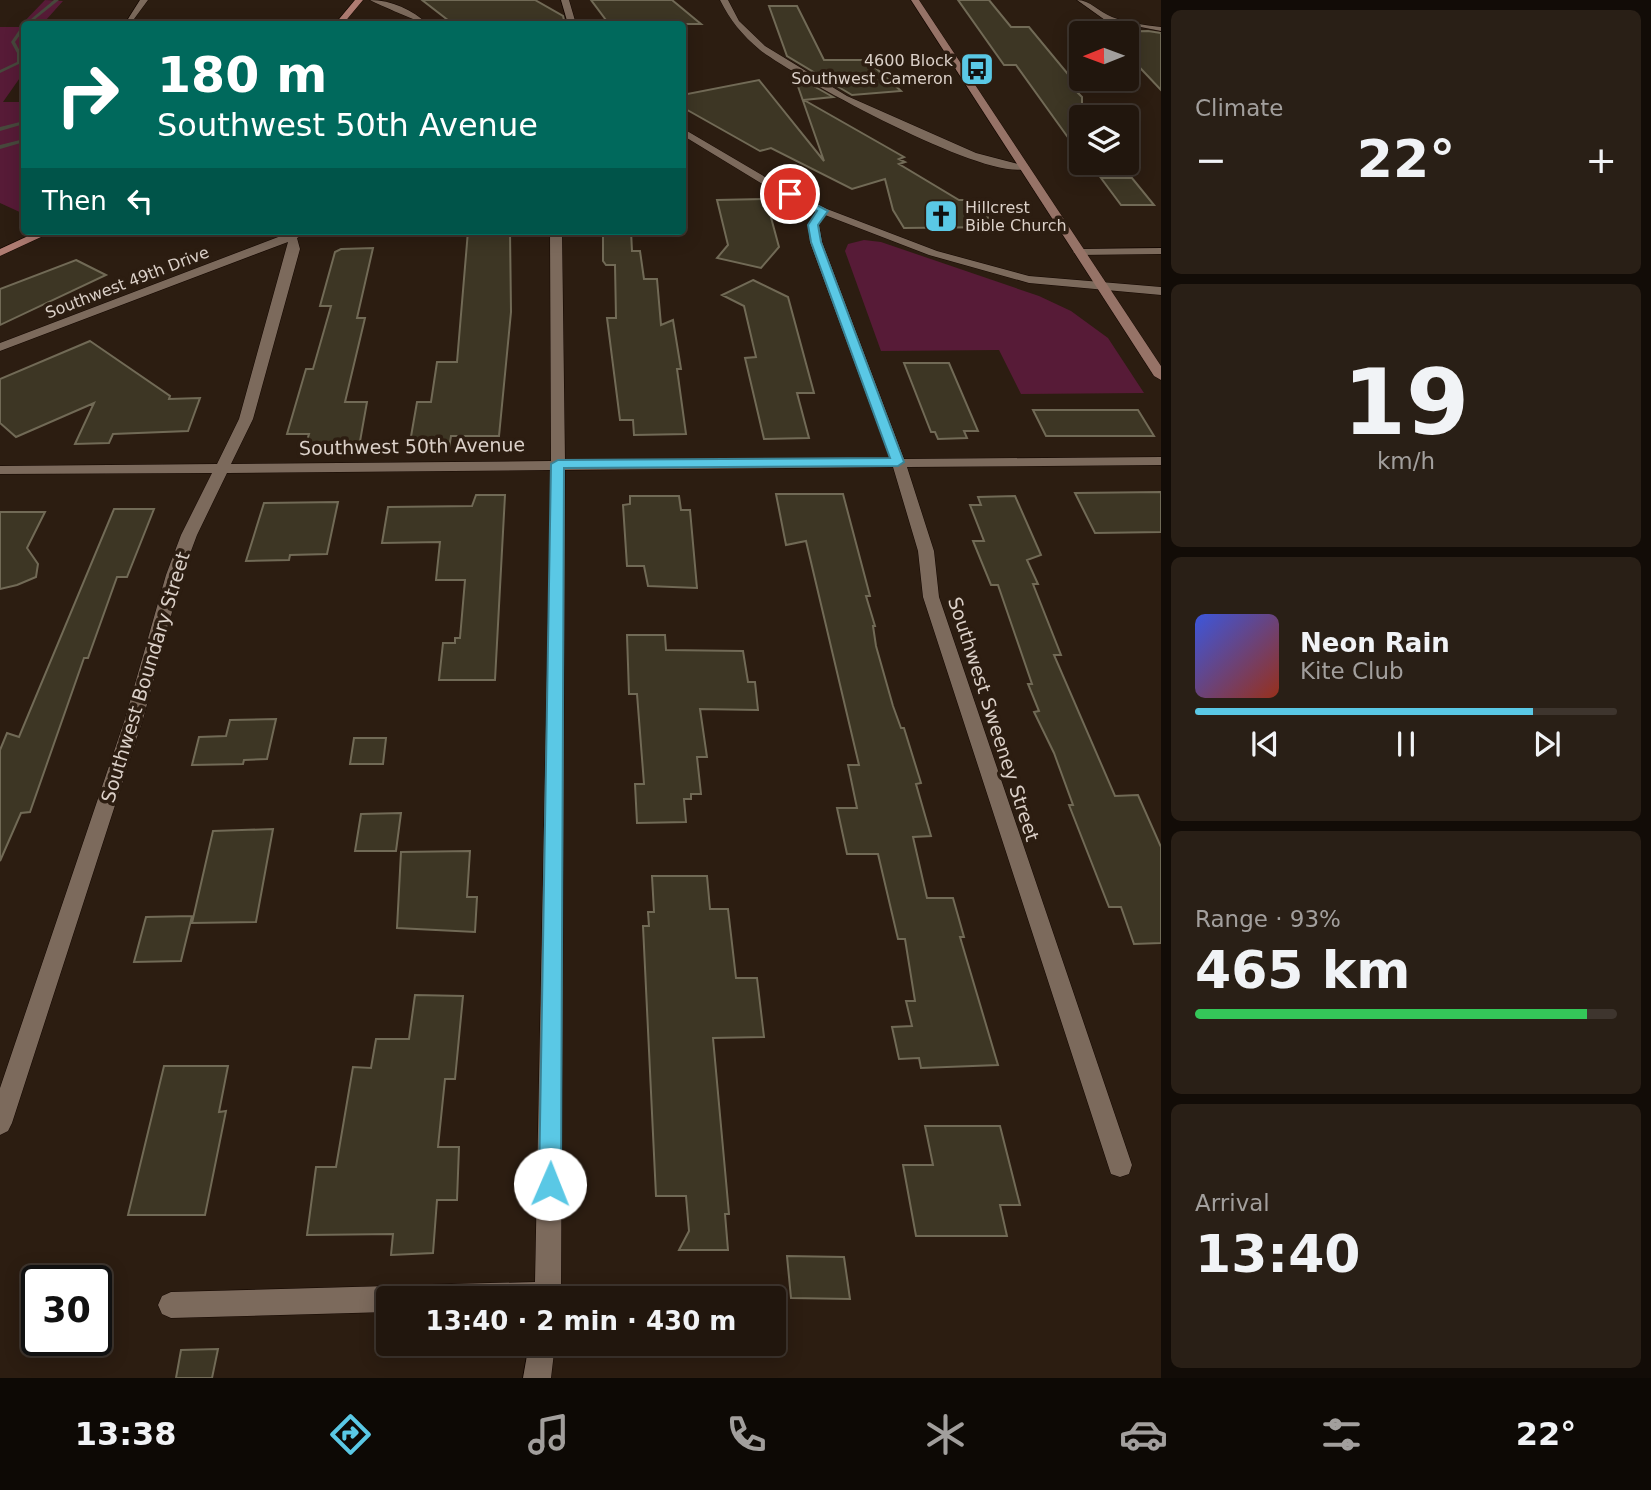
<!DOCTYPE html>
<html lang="en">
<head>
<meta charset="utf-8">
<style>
	body { margin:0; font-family:"DejaVu Sans",sans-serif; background:#291f16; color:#f1f3f6; height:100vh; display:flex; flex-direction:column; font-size:26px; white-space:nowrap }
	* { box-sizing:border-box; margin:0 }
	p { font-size:23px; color:#a29f9d }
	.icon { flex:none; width:38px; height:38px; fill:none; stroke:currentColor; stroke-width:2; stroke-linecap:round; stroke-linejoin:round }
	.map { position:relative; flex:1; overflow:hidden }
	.drawer { display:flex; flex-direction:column; gap:10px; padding:10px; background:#120c07; width:490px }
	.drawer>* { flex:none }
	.top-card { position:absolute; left:21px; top:21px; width:665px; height:214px; border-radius:7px; box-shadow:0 4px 18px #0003,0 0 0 2px #3e352e; background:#00695c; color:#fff; overflow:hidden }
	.needle { width:46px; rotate:269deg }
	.fabs { position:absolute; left:1069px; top:21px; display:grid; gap:14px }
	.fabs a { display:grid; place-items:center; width:70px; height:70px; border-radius:7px; background:#21160d; box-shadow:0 4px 18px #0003,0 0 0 2px #3e352e; font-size:35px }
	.speed { position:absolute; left:21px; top:1265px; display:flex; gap:14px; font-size:35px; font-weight:700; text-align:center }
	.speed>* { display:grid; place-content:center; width:91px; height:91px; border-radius:50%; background:#21160d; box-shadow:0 4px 18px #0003,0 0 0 2px #3e352e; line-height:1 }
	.speed .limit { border:4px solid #111; border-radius:10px; background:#fff; color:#111 }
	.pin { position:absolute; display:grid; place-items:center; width:60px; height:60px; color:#fff; margin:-30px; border:4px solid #fff; border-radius:50%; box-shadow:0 2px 7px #0007 }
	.me { position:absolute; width:77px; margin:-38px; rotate:1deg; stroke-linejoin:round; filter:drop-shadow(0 0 5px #0008) }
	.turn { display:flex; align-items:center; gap:24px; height:147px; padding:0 21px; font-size:32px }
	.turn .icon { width:91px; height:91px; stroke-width:2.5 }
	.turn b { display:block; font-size:49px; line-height:60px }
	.then { display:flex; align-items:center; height:66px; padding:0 21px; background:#0003; gap:14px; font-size:26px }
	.big { font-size:52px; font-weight:600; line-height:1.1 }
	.drawer .widget { flex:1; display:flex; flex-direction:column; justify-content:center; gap:10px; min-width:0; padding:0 24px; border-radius:10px; background:#291f16 }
	.drawer .dial { align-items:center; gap:0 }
	.dial b { font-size:91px; line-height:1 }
	.song { display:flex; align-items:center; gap:21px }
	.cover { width:84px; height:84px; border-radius:10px; background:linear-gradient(135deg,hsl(230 70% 55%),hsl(10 70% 35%)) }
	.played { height:7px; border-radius:4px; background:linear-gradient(90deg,#5ac8e5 80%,#3e352e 80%) }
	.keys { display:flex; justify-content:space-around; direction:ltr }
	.heat { display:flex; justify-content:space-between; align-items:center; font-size:38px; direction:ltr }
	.charge { height:10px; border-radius:5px; background:linear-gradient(90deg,#34c759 93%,#3e352e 0) }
	.trip { position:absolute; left:376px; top:1286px; width:410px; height:70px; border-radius:7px; background:#21160d; box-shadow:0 4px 18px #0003,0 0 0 2px #3e352e; font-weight:600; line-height:70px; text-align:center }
	.tab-bar { display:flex; height:112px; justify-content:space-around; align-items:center; background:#0d0905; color:#a29f9d }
	.tab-bar .icon { width:49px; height:49px }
	.tab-bar .on { color:#5ac8e5 }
	.tab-bar b { font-size:32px; color:#f1f3f6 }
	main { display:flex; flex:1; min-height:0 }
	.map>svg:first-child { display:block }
	.green { fill:#571b37 }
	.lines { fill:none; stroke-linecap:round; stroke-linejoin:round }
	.stream { fill:#47483c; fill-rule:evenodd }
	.building { fill:#3d3624; stroke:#716a56; stroke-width:2 }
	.street-casing { stroke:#140701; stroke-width:1 }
	.secondary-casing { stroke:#140701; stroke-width:1 }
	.primary-casing { stroke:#140701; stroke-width:1 }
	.street { fill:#7c6a5c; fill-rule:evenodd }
	.secondary { fill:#967367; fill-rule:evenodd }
	.primary { fill:#af7c72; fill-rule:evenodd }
	.route { fill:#5ac8e5; stroke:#3a8295; stroke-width:2 }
	.labels { text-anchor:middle; stroke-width:7; stroke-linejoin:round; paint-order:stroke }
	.far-poi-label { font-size:16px; fill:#dbd0c8; stroke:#2c1d11; text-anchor:end }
	.far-street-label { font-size:16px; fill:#dbd0c8; stroke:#2c1d11 }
	.street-label { font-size:19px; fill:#dbd0c8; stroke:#2c1d11 }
</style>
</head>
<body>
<main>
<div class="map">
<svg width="1161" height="1378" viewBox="0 0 1161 1378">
	<rect width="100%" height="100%" fill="#2c1d11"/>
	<path class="green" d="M 45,0 L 63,1 L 46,20 L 50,24 L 24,24 L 24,72 L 3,102 L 24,102 L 24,214 L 0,203 L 0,27 L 19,27 Z
		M 864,240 L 881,242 L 1039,296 L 1071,311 L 1108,338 L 1144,393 L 1021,394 L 999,350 L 881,351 L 845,251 L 848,244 Z"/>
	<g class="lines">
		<path class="stream" d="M 54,0 L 59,0 L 29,24 L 25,24 Z
			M 22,26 L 24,26 L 24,29 L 15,42 L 21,53 L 21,63 L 0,73 L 0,70 L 17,62 L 17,53 L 11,42 Z
			M 24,121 L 24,124 L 0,131 L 0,127 Z
			M 24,139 L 24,142 L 0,149 L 0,145 Z"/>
	</g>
	<path class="building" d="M 422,0 L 535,0 L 563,16 L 565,24 L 453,24 Z
		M 591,0 L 672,0 L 701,24 L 609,24 Z
		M 958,0 L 989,0 L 1011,27 L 1029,27 L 1077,85 L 1070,85 L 1082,97 L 1082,157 L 1016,65 L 1004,65 Z
		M 769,6 L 797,6 L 824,60 L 867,60 L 901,91 L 852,95 L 787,56 Z
		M 1148,31 L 1161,33 L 1161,90 L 1127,54 L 1127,33 L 1106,32 Z
		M 794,75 L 833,97 L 804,100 L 904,157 L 899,159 L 905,162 L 899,164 L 959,200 L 974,200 L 996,227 L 904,228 L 893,210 L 885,179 L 852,189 L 771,148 L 760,151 L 682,107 L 682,95 L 759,80 L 824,161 Z
		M 1101,178 L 1132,178 L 1154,205 L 1121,205 Z
		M 766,199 L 779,247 L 761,268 L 717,258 L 728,245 L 717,200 Z
		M 468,231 L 510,231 L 511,312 L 499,436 L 451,436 L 449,448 L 409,448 L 417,402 L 431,402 L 437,362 L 457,362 Z
		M 603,231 L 631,231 L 632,251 L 640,251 L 644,279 L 657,279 L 661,325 L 673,320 L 681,369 L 677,369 L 686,434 L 634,435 L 633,420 L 620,420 L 607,318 L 616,318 L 615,265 L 606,265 L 603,261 Z
		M 373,248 L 357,318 L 365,318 L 345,402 L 367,402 L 359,447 L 305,447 L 309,434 L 287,434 L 306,369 L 313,369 L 331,306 L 320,306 L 335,252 L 341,249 Z
		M 76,260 L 106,275 L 0,325 L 0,289 Z
		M 753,280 L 788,297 L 814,393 L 797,393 L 809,438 L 764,439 L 745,358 L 756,357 L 744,306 L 722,295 Z
		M 90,341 L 170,396 L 169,399 L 200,398 L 188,431 L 113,434 L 109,443 L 75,444 L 94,403 L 16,437 L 0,423 L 0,379 Z
		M 904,363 L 949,363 L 978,431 L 964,431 L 967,438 L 938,439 L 935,432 L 931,432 Z
		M 1033,410 L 1138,410 L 1154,436 L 1046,436 Z
		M 1161,492 L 1161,532 L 1095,533 L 1075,493 Z
		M 776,494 L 843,494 L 870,596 L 866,596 L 875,626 L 873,626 L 876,646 L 893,706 L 901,728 L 904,728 L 921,783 L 916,784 L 931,836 L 913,837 L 927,898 L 953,898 L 964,937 L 960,937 L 998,1065 L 921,1068 L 919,1058 L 899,1059 L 892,1027 L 912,1026 L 906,1001 L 915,1001 L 905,939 L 898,939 L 878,854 L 847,854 L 837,808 L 857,808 L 848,765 L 859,765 L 806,541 L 786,545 Z
		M 476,495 L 505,495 L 495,680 L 439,680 L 443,643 L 455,643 L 455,638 L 460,638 L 465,580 L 436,580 L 440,542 L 382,543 L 388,507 L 472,506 Z
		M 630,496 L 679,496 L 681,510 L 690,510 L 697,588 L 648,586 L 644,566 L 627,566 L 623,505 L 630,504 Z
		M 1015,496 L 1041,555 L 1027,560 L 1038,584 L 1033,584 L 1061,655 L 1054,655 L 1115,796 L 1138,795 L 1161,847 L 1161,943 L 1134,944 L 1121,907 L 1109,907 L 1069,805 L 1073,805 L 1054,753 L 1034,712 L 1039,711 L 1028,684 L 1032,684 L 998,585 L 991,585 L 973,541 L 984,541 L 970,505 L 981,505 L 978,497 Z
		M 338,502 L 327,554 L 290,555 L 289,560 L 246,561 L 264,503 Z
		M 114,509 L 154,509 L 127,577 L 117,577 L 88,658 L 84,658 L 30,812 L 21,813 L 0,861 L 0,750 L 7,733 L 19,737 Z
		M 0,512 L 45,512 L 27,548 L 38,564 L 36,577 L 17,585 L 0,589 Z
		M 627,635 L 665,635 L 666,650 L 743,651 L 748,682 L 755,682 L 758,710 L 700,709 L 707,757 L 697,757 L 701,794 L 691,794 L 691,799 L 684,799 L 686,822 L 637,823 L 635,784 L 644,784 L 637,694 L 629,694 Z
		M 276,719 L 267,759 L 244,760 L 243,764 L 192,765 L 199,737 L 226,736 L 230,720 Z
		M 354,738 L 386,738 L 383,764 L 350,764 Z
		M 401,813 L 396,851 L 355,851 L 361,814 Z
		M 273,829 L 256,922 L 192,923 L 213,831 Z
		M 470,851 L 467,897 L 477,897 L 475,932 L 397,928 L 401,852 Z
		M 652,876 L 707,876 L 710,909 L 728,909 L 736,978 L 757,978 L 764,1037 L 713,1038 L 729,1214 L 725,1214 L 728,1250 L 679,1250 L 689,1231 L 686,1196 L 656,1196 L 643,926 L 649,926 L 648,912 L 654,912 Z
		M 192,916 L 181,961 L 134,962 L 146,917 Z
		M 415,995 L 463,996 L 455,1079 L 445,1079 L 438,1147 L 459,1147 L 457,1200 L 437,1200 L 433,1253 L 391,1255 L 393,1234 L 307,1235 L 316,1167 L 336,1167 L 353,1067 L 371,1068 L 376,1039 L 409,1039 Z
		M 164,1066 L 228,1066 L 219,1112 L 226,1111 L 205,1215 L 128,1215 Z
		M 925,1126 L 1000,1126 L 1020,1205 L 1000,1205 L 1007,1236 L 916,1236 L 903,1165 L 933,1165 Z
		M 787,1256 L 844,1257 L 850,1299 L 791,1298 Z
		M 218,1349 L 212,1378 L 176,1378 L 181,1350 Z"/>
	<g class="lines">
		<g class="street-casing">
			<path id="street" d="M 140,0 L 148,0 L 134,19 L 128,19 Z
				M 370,0 C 392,0 412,10 428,24 C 423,24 377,4 370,0 Z
				M 561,0 L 569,0 L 576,24 L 568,24 Z
				M 720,0 L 728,0 L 739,21 L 765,46 L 847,96 L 976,153 L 1030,167 C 997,189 793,76 760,50 C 742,35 730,20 720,0 Z
				M 1077,0 C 1090,0 1099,12 1112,17 C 1127,23 1144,25 1161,27 L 1161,31 L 1105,20 Z
				M 682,128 L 777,184 L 827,209 L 937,251 L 1029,276 L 1161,287 L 1161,295 L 1029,283 L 929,255 L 825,215 L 819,225 L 822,242 L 904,459 L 1161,457 L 1161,465 L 907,467 L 934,551 L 939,597 L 1132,1165 L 1129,1174 L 1120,1177 L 1111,1174 L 1108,1165 L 923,597 L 918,551 L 893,467 L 565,470 L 561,1298 L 388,1298 L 388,1312 L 171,1318 L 162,1314 L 158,1305 L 162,1296 L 171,1292 L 388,1286 L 397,1290 L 400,1296 L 403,1289 L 412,1285 L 535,1282 L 551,470 L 227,473 L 197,535 L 182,575 L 143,719 L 12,1123 L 8,1131 L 0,1135 L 0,1088 L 125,719 L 166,575 L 181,535 L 212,473 L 0,474 L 0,466 L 217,464 L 239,419 L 288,242 L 0,351 L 0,343 L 294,231 L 310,231 L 297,238 L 300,249 L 253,419 L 231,464 L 551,461 L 550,231 L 562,231 L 565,461 L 890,459 L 810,242 L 808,225 L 816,212 L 769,188 L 682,135 Z
				M 1161,248 L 1161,254 L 1079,255 L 1073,252 L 1079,249 Z
				M 529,1344 L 555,1344 L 551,1378 L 523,1378 Z"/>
		</g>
		<g class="secondary-casing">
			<path id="secondary" d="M 911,0 L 919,0 L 1161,366 L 1161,380 L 1154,376 Z"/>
		</g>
		<g class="primary-casing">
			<path id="primary" d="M 355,0 L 363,0 L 343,24 L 335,24 Z
				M 39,231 L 54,231 L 0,256 L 0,249 Z"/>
		</g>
		<use href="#street" class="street"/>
		<use href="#secondary" class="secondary"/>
		<use href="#primary" class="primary"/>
	</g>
	<path class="route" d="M 786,192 L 793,192 L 828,211 L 818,225 L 821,242 L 904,462 L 898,466 L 564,468 L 561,1184 L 558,1192 L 550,1195 L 542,1192 L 539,1184 L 551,464 L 558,460 L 890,458 L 811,242 L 808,225 L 817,211 L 786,196 Z"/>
	<defs>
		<g id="bus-square" transform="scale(1.75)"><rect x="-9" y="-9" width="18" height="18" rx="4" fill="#5ac8e5" stroke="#2c1d11"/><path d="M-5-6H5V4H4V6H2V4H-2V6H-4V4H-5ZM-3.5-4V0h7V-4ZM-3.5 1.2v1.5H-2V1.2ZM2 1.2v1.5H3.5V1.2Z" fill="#111"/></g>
		<g id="church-square" transform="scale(1.75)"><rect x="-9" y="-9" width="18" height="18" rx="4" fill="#5ac8e5" stroke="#2c1d11"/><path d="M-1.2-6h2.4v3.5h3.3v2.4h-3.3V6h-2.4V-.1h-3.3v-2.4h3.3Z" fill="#111"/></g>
	</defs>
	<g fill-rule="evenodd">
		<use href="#bus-square" x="977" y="69"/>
		<use href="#church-square" x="941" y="216"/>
	</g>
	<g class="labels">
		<g class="far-poi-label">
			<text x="953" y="66">4600 Block<tspan x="953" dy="18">Southwest Cameron</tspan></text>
			<text x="965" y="213" text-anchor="start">Hillcrest<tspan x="965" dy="18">Bible Church</tspan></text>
		</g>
		<g class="far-street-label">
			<text transform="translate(127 282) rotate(-21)" y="6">Southwest 49th Drive</text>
		</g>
		<g class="street-label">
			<text transform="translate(412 446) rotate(-1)" y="7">Southwest 50th Avenue</text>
			<text transform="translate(145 677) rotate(-73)" y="7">Southwest Boundary Street</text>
			<text transform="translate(994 719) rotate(72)" y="7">Southwest Sweeney Street</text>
		</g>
	</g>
</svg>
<div class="fabs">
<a><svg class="needle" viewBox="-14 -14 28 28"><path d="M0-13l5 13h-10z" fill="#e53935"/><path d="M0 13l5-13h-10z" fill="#a29f9d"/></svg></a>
<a><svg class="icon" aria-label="layers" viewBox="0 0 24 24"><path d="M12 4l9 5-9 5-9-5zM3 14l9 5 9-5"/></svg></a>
</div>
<div class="speed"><div class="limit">30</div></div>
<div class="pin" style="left:790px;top:194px;background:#d93025"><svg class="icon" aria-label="arrive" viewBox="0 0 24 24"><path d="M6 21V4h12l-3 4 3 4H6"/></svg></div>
<svg class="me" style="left:550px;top:1184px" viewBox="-20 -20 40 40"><circle r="19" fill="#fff"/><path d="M0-13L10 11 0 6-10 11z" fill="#5ac8e5"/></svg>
<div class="trip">13:40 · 2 min · 430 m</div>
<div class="top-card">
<div class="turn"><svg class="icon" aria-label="right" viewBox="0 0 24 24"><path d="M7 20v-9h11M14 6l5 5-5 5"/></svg><div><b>180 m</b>Southwest 50th Avenue</div></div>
<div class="then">Then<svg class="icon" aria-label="left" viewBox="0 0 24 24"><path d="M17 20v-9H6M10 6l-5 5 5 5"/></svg></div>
</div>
</div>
<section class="drawer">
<div class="widget"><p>Climate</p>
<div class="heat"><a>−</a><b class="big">22°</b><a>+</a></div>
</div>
<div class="widget dial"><b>19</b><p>km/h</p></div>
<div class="widget">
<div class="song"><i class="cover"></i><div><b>Neon Rain</b><p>Kite Club</p></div></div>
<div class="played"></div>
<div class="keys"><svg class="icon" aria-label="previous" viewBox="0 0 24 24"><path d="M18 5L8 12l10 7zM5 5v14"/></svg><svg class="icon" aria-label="pause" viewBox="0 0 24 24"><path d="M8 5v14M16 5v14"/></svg><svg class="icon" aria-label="next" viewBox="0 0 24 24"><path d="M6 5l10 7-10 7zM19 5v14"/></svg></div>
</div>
<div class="widget"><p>Range · 93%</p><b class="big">465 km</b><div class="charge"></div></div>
<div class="widget"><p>Arrival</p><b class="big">13:40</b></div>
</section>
</main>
<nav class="tab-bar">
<b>13:38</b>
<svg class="icon on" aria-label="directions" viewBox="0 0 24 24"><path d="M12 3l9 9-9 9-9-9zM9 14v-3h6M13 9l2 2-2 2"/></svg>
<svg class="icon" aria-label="music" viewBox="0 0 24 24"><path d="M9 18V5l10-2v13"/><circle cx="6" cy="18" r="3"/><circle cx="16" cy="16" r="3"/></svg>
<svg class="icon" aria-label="phone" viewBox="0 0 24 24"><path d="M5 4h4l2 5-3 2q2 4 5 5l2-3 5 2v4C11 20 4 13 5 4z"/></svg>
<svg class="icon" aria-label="climate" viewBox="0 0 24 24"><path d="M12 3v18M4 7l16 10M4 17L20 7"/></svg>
<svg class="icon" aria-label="car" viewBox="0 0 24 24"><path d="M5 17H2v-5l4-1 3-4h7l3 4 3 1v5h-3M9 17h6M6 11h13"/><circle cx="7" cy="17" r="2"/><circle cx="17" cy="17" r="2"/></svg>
<svg class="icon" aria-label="filters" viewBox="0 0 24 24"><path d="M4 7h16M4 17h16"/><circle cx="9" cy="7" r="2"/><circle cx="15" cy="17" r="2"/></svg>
<b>22°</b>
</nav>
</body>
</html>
